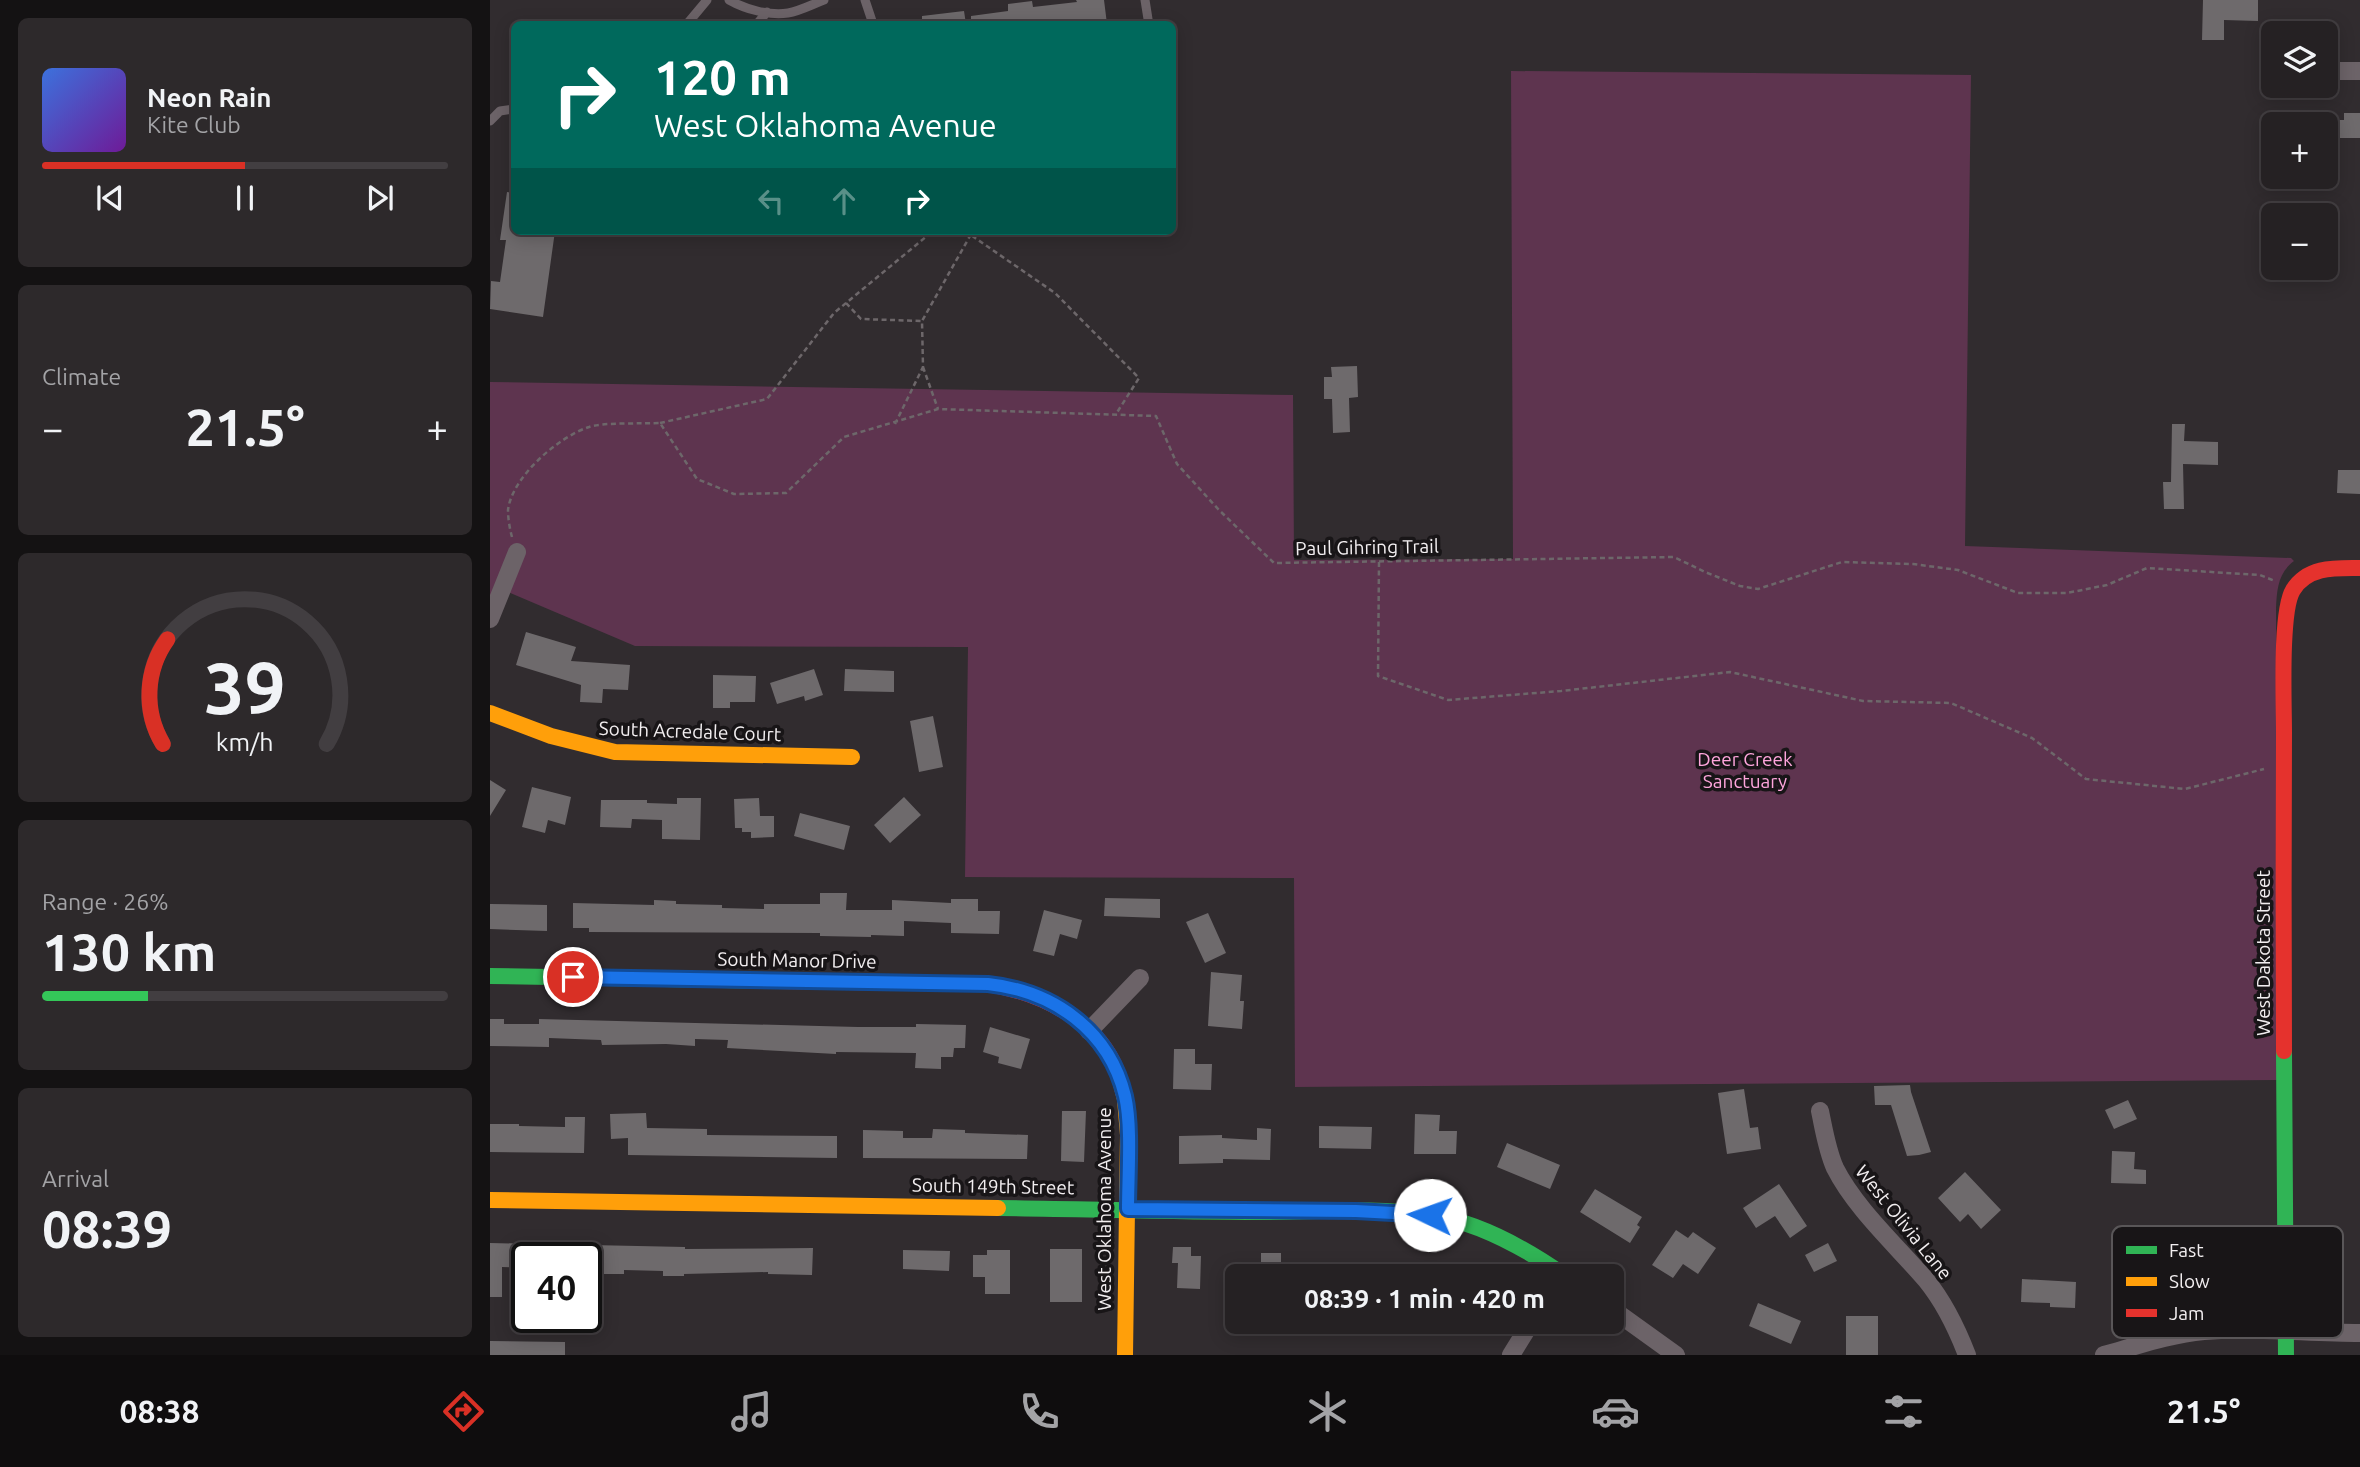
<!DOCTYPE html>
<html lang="en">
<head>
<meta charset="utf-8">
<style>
	body { margin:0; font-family:Ubuntu,sans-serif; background:#2d292b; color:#f1f3f6; height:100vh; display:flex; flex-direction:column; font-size:26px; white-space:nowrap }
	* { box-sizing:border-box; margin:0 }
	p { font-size:23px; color:#a3a3a6 }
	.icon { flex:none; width:38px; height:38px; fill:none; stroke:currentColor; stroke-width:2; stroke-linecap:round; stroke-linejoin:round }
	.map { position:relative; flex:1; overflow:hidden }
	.sheet { display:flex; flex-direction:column; gap:18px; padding:18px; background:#141213; width:490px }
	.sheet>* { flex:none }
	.banner { position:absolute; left:21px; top:21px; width:665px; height:214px; border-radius:10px; box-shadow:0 4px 18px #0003,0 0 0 2px #423e41; background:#00695c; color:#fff; overflow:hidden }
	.tools { position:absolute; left:1771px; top:21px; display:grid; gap:14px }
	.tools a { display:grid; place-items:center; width:77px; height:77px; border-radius:10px; background:#252123; box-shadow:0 4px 18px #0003,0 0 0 2px #423e41; font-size:35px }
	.speed { position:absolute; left:21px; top:1242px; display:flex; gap:14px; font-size:35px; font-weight:700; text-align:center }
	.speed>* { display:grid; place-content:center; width:91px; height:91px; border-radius:50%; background:#252123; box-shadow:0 4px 18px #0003,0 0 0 2px #423e41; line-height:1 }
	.speed .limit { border:4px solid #111; border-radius:10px; background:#fff; color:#111 }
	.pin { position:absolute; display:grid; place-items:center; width:60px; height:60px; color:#fff; margin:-30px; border:4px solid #fff; border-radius:50%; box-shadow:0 2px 7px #0007 }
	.me { position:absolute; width:77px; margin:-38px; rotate:273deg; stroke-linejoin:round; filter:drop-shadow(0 0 5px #0008) }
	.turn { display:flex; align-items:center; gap:24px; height:147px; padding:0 28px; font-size:32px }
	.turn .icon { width:91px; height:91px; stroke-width:2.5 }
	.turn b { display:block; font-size:49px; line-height:60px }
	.lanes { display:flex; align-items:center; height:66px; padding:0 28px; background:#0003; justify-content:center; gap:35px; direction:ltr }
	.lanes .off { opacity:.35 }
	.big { font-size:52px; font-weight:700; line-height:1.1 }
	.sheet .tile { flex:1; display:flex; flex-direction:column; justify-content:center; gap:10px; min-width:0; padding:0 24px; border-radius:10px; background:#2d292b }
	.sheet .dial { align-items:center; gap:0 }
	.dial svg { height:182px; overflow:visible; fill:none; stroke:#423e41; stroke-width:7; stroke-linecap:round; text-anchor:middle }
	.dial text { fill:#f1f3f6; stroke:none }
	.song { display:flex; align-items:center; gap:21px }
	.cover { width:84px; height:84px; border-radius:10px; background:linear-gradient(135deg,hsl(220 70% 55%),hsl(280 70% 35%)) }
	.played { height:7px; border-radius:4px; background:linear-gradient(90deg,#d93025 50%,#423e41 50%) }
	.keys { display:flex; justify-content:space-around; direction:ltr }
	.heat { display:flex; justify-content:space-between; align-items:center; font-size:38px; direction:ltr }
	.charge { height:10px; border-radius:5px; background:linear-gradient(90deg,#34c759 26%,#423e41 0) }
	.trip { position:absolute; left:735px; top:1264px; width:399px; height:70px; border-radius:10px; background:#252123; box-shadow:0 4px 18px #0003,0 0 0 2px #423e41; font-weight:700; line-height:70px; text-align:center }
	.dock { display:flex; height:112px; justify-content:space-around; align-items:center; background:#0f0d0e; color:#a3a3a6 }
	.dock .icon { width:49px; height:49px }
	.dock .on { color:#d93025 }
	.dock b { font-size:32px; color:#f1f3f6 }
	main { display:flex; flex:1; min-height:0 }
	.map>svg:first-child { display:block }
	.green { fill:#5e344f }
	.building { fill:#6e6a6c }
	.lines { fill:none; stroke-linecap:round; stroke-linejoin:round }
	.path { stroke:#6d676a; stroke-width:2.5; stroke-dasharray:5 3.5; stroke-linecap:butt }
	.lane { stroke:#6c6368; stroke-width:9 }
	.street { stroke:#6c6368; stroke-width:18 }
	.fast { stroke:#30b455; stroke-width:16 }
	.slow { stroke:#ff9f0a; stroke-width:16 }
	.jam { stroke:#e5322d; stroke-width:16 }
	.route-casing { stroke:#114b97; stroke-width:18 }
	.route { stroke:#1a73e8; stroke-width:12 }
	.labels { text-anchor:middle; stroke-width:7; stroke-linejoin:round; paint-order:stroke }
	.street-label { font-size:19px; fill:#f2eef0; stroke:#181517 }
	.park-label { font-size:19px; fill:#fea5dc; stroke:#181517 }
	.key { fill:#181517; stroke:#595658; stroke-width:2 }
	.key-label { font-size:19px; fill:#f2eef0 }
</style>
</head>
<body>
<main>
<section class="sheet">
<div class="tile">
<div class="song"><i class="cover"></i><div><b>Neon Rain</b><p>Kite Club</p></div></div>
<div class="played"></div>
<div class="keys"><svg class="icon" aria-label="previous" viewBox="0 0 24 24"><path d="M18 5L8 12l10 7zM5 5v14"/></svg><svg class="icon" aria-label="pause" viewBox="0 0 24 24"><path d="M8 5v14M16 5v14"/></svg><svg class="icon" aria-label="next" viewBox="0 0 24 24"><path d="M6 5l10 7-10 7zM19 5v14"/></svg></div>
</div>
<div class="tile"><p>Climate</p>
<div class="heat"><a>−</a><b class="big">21.5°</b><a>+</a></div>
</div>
<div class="tile dial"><svg viewBox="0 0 100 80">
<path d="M14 69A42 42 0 1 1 86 69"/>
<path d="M14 69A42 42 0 0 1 16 23" stroke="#d93025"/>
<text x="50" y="56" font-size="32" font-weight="700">39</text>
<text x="50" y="72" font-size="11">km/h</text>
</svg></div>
<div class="tile"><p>Range · 26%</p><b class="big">130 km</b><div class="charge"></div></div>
<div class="tile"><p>Arrival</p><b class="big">08:39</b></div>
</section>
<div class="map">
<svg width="1870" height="1355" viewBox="0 0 1870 1355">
	<rect width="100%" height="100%" fill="#312c2f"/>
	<path class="green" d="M 1021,71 L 1481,75 L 1475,546 L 1801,558 L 1804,561 C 1788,573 1787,589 1786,608 L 1788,1080 L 805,1087 L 804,878 L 475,877 L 478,647 L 145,646 L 6,587 L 0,601 L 0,382 L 803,395 L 804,560 L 1023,559 Z"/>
	<path class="building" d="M 586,0 L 614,0 L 617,24 L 481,24 L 481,16 L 518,11 L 518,4 L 542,1 L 543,7 L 587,2 Z
		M 1713,0 L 1768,0 L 1768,21 L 1734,20 L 1734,40 L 1712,40 Z
		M 474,11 L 476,24 L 432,24 L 432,16 Z
		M 1854,113 L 1870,113 L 1870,138 L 1846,138 L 1846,120 L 1854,120 Z
		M 17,192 L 24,193 L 24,231 L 65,231 L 53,317 L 0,309 L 1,281 L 10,282 L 16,240 L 10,240 Z
		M 867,366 L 868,397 L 859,398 L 860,432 L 843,433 L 842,399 L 834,399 L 834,377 L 842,377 L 841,367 Z
		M 1682,424 L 1695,424 L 1694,441 L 1728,442 L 1728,465 L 1693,464 L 1694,509 L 1674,509 L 1673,482 L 1681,482 Z
		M 1848,470 L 1870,470 L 1870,494 L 1847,493 Z
		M 36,632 L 86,647 L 81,661 L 140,665 L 138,690 L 113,689 L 112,703 L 90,702 L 91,685 L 26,665 Z
		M 324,669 L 333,695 L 315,701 L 314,696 L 287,704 L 280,683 Z
		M 355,669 L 404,671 L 404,692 L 354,691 Z
		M 223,675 L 266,676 L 265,702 L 240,702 L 240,708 L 223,708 Z
		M 443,716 L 453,767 L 429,772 L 420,721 Z
		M 0,780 L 16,790 L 0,816 Z
		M 42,787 L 81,797 L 75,825 L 58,820 L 55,833 L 32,827 Z
		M 414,797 L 431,815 L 400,843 L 384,825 Z
		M 187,798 L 211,798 L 210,840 L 172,839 L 172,820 L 142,819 L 141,828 L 110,827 L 111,800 L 157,800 L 157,803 L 187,804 Z
		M 269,798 L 270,816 L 284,816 L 284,837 L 261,838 L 261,832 L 252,832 L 252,828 L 245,828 L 244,799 Z
		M 310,813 L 360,826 L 354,850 L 304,836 Z
		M 330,893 L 357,893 L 356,910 L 402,910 L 402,900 L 461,903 L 461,899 L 488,899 L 488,911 L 510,911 L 509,934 L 461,933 L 461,923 L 414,921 L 414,936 L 381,935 L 381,937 L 330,936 L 330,933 L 99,932 L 99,928 L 83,928 L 83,903 L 164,905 L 164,900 L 186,901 L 186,904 L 232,905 L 232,908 L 274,909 L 274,904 L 330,904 Z
		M 615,898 L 670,899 L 670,918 L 614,916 Z
		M 0,904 L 57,905 L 57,931 L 0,929 Z
		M 554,910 L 592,920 L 587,939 L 570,934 L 564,956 L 543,951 Z
		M 718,913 L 736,953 L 715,963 L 696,922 Z
		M 721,972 L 752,975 L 750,1001 L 754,1001 L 752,1029 L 718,1026 Z
		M 0,1019 L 14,1019 L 14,1024 L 49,1024 L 49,1019 L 368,1027 L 426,1027 L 426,1024 L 476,1025 L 475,1048 L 464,1048 L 463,1057 L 451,1057 L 451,1069 L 425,1068 L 426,1053 L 346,1052 L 346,1054 L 237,1048 L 238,1040 L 205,1039 L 205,1046 L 176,1044 L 112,1045 L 111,1040 L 59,1038 L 59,1047 L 0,1046 Z
		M 500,1027 L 540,1039 L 531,1069 L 508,1063 L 509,1057 L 493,1052 Z
		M 684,1049 L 705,1049 L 705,1064 L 722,1064 L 721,1090 L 683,1089 Z
		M 1420,1085 L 1421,1092 L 1441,1152 L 1429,1155 L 1417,1156 L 1401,1105 L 1385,1105 L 1384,1086 Z
		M 1254,1089 L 1260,1128 L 1268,1127 L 1271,1149 L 1237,1154 L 1228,1093 Z
		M 1638,1100 L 1647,1119 L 1624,1129 L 1615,1110 Z
		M 572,1111 L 596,1111 L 594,1162 L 571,1161 Z
		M 156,1113 L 157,1128 L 217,1129 L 217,1135 L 347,1136 L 347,1158 L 138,1155 L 138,1138 L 121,1139 L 120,1114 Z
		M 925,1114 L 950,1115 L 949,1131 L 967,1131 L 966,1154 L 924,1154 Z
		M 75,1117 L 95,1117 L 94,1153 L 0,1152 L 0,1124 L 29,1124 L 29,1126 L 75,1127 Z
		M 829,1126 L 882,1127 L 881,1149 L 829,1148 Z
		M 767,1128 L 781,1129 L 780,1160 L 733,1159 L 733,1163 L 689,1164 L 689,1136 L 732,1135 L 732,1138 L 767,1140 Z
		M 443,1129 L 475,1130 L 475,1133 L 538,1135 L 537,1159 L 373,1158 L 373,1130 L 413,1131 L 413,1138 L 442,1138 Z
		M 1017,1143 L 1070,1165 L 1060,1189 L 1007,1167 Z
		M 1622,1151 L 1645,1152 L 1644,1169 L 1656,1170 L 1656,1184 L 1621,1183 Z
		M 1475,1172 L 1511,1210 L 1491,1229 L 1478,1214 L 1470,1222 L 1448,1198 Z
		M 1289,1184 L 1317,1226 L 1300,1238 L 1285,1216 L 1266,1228 L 1253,1208 Z
		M 1105,1189 L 1152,1217 L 1147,1225 L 1150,1227 L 1140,1243 L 1090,1212 Z
		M 1186,1230 L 1198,1238 L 1203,1232 L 1226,1248 L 1208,1274 L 1193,1264 L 1183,1278 L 1162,1265 Z
		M 0,1243 L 195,1247 L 195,1249 L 323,1248 L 322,1275 L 278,1274 L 278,1272 L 194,1274 L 194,1276 L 173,1276 L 173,1271 L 134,1270 L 134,1274 L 112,1274 L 112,1269 L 96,1269 L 96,1258 L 37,1258 L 37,1268 L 12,1267 L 12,1297 L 0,1297 Z
		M 1338,1243 L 1347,1261 L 1324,1272 L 1315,1255 Z
		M 683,1247 L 701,1247 L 701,1256 L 711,1256 L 710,1289 L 687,1288 L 688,1263 L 682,1263 Z
		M 560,1249 L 592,1249 L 592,1302 L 560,1302 Z
		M 413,1250 L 460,1251 L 459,1271 L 413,1269 Z
		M 497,1250 L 520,1250 L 520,1294 L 495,1294 L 495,1277 L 483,1277 L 483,1255 L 497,1255 Z
		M 771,1253 L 791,1253 L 791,1276 L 771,1276 Z
		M 1532,1279 L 1586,1282 L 1585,1308 L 1560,1307 L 1560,1303 L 1531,1302 Z
		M 1268,1303 L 1311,1321 L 1301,1344 L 1259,1326 Z
		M 1356,1316 L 1388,1316 L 1388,1355 L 1356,1355 Z
		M 0,1341 L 75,1342 L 75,1355 L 0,1355 Z"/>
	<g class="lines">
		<path class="path" d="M 475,231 L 565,293 L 649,378 L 626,414
			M 356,303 L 371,319 L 432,321
			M 433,367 L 448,409
			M 170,423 L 277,399 L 344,313 L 443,231
			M 405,424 L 433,367 L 432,321 L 480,236
			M 22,537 C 20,530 18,519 18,510 C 22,477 68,437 99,427 C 113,422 153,424 170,423 L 207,479 L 244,494 L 296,493 L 354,437 L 448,409 L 666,416 L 687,464 L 729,510 L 784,563 L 1184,557 L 1215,572 L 1250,586 L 1268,589 L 1352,562 L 1423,564 L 1468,570 L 1528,593 L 1577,593 L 1617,585 L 1657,568 L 1770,575 L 1785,581
			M 889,562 L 888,676 L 958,700 L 1071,691 L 1240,672 L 1373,701 L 1461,703 L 1542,738 L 1596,779 L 1695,789 L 1774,769"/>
		<path class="lane" d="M 239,0 C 255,9 279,16 298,13 C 310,11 323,4 334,0
			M 375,0 L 383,24
			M 655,0 L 658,19
			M 197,24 L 217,0
			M 267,24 L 277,12
			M 0,121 L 10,111 L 24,109"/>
		<path class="street" d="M 1836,71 L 1870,71
			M 0,619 L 27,552
			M 599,1031 L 650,978
			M 1330,1111 C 1334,1130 1337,1150 1345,1168 C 1365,1208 1407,1246 1436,1280 C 1454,1302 1467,1329 1477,1355
			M 1122,1309 L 1186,1355
			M 1021,1355 L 1042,1321
			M 1614,1355 C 1646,1346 1680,1334 1714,1331 C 1765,1327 1818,1333 1870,1333"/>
		<path class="fast" d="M 0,976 L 288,981
			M 1794,1051 L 1796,1355
			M 508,1208 C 595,1209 682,1212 770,1212 C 826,1212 884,1207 940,1215 C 989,1222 1035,1248 1075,1276"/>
		<path class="slow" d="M 0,713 L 61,736 L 125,752 L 362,757
			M 630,1080 L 635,1099 L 638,1135 L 635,1355
			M 0,1200 L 508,1208"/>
		<path class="jam" d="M 288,981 L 498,984 C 553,993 613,1022 630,1080
			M 1794,1051 C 1793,945 1794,838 1794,732 C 1794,703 1790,611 1803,590 C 1818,566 1846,568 1870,568"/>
	</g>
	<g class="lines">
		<g class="route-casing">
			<path id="route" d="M 83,977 L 498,984 C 563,991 619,1030 635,1096 C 642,1126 638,1176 638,1209 L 866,1211 L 940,1215"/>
		</g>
		<use href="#route" class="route"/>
	</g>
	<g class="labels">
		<g class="street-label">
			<text transform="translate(877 547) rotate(-1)" y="7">Paul Gihring Trail</text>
			<text transform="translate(200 731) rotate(2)" y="7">South Acredale Court</text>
			<text transform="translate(1773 953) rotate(-90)" y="7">West Dakota Street</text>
			<text transform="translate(307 960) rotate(1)" y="7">South Manor Drive</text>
			<text transform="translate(503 1186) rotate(1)" y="7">South 149th Street</text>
			<text transform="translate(614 1209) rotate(-90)" y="7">West Oklahoma Avenue</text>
			<text transform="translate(1414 1222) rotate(51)" y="7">West Olivia Lane</text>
		</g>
		<g class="park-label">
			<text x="1255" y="766">Deer Creek<tspan x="1255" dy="22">Sanctuary</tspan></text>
		</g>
	</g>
	<rect x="1622" y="1226" width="231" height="112" rx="10" class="key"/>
	<rect x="1636" y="1246" width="31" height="8" fill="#30b455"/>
	<rect x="1636" y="1277" width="31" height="9" fill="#ff9f0a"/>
	<rect x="1636" y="1309" width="31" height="8" fill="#e5322d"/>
	<g class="key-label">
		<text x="1679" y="1257">Fast</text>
		<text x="1679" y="1288">Slow</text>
		<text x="1679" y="1320">Jam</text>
	</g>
</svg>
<div class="tools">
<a><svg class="icon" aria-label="layers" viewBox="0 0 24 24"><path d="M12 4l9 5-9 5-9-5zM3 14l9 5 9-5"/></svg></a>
<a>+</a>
<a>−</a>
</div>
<div class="speed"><div class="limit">40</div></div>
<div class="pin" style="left:83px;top:977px;background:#d93025"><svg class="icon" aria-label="arrive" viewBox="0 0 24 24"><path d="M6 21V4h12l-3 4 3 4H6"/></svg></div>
<svg class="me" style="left:940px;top:1215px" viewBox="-20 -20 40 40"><circle r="19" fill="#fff"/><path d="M0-13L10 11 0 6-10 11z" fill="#1a73e8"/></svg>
<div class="trip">08:39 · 1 min · 420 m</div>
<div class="banner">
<div class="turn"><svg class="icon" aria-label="right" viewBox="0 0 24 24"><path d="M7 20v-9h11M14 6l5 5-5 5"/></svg><div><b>120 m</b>West Oklahoma Avenue</div></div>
<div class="lanes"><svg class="icon off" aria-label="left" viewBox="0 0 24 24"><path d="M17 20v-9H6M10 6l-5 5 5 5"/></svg><svg class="icon off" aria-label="ahead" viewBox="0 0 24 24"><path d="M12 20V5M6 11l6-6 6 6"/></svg><svg class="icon" aria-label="right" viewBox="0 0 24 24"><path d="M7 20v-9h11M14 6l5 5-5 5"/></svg></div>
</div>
</div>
</main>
<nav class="dock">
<b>08:38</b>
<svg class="icon on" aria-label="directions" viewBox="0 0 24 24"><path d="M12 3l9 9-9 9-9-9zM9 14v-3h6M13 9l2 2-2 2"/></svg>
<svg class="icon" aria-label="music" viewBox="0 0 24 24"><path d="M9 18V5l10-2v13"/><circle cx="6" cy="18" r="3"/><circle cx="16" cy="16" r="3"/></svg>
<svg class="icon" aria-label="phone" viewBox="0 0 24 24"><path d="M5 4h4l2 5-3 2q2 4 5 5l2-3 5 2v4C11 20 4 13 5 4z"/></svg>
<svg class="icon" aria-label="climate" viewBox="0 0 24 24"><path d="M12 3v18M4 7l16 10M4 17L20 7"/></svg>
<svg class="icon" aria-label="car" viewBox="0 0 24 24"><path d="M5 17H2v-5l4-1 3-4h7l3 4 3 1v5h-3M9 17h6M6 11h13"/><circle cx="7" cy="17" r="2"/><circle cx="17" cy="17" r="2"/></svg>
<svg class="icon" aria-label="filters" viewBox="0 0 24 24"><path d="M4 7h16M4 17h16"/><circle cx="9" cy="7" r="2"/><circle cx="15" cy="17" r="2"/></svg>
<b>21.5°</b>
</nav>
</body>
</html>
